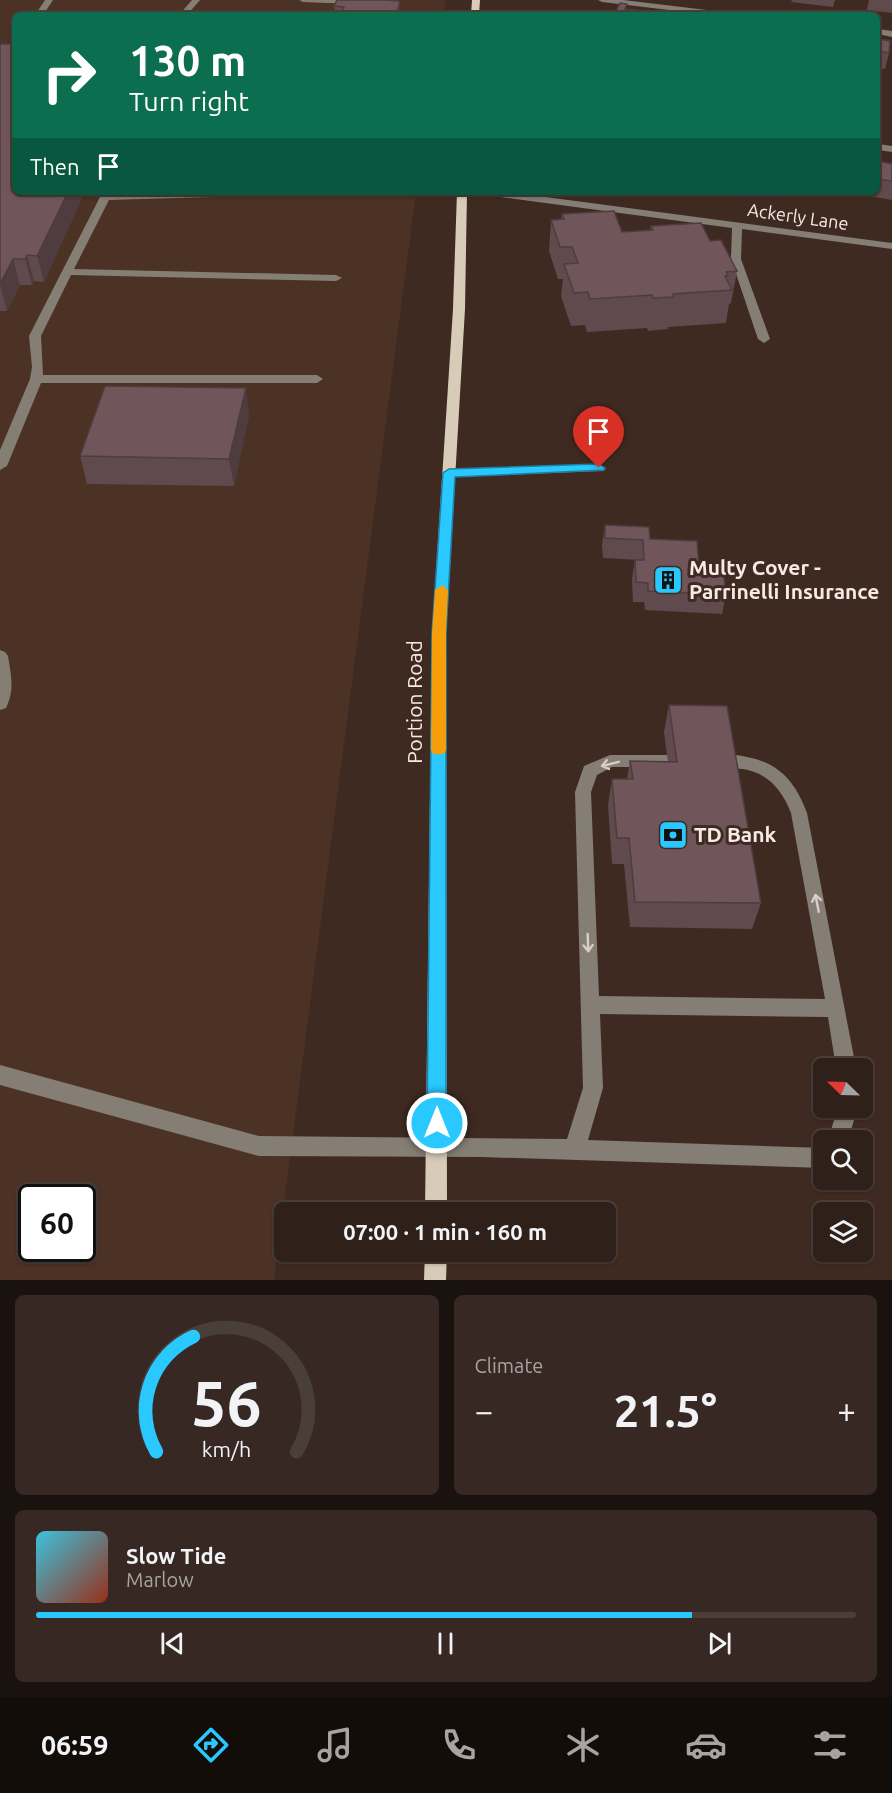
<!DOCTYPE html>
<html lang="en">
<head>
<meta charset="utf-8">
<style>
	body { margin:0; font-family:Ubuntu,sans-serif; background:#372823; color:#f1f3f6; height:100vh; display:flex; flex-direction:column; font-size:22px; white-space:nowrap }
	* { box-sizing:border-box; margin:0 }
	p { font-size:20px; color:#a7a3a2 }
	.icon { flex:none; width:33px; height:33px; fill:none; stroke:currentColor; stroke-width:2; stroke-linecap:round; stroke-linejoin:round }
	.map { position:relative; height:1280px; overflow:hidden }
	.panel { display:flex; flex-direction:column; gap:15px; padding:15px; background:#1a120e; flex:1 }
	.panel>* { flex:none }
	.hud { position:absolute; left:12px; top:12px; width:868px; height:183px; border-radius:9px; box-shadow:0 2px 4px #0004,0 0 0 2px #4a3e39; background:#0b6e4f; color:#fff; overflow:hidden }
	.needle { width:39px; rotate:293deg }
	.controls { position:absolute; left:813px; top:1058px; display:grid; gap:12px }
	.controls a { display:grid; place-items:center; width:60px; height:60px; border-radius:9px; background:#2f201a; box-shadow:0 2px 4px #0004,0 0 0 2px #4a3e39; font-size:30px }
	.speed { position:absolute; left:18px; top:1184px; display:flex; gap:12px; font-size:30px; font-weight:700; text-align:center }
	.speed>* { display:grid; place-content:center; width:78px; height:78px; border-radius:50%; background:#2f201a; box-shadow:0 2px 4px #0004,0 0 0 2px #4a3e39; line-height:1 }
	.speed .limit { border:3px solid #111; border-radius:9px; background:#fff; color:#111 }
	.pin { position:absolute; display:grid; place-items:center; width:51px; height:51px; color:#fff; margin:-62px -26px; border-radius:50% 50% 50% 0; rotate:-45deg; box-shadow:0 0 6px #0007 }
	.pin .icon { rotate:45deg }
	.me { position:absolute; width:66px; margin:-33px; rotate:0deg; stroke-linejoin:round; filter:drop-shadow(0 0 4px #0008) }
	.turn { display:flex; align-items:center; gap:21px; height:126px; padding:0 18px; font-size:27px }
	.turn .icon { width:78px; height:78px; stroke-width:2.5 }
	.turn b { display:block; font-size:42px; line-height:51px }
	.then { display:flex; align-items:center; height:57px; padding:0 18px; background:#0003; gap:12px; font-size:22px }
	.big { font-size:45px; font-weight:700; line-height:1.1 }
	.panel .tile { flex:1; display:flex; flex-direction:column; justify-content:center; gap:9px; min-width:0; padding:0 21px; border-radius:9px; background:#372823 }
	.panel .dial { align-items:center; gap:0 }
	.dial svg { height:156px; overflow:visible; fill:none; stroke:#4a3e39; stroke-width:7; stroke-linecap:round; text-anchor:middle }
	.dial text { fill:#f1f3f6; stroke:none }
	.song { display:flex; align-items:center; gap:18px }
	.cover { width:72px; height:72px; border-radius:9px; background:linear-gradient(135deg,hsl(190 70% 55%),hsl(10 70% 35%)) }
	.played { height:6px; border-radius:3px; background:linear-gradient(90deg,#29c8ff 80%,#4a3e39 80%) }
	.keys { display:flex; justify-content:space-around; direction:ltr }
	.heat { display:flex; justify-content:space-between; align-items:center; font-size:33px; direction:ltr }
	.panel .tiles { flex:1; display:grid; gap:15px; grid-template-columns:1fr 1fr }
	.tile:last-child { grid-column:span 2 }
	.trip { position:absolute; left:274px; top:1202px; width:342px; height:60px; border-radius:9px; background:#2f201a; box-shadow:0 2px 4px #0004,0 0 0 2px #4a3e39; font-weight:700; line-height:60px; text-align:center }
	.menu { display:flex; height:96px; justify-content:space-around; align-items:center; background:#130d0a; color:#a7a3a2 }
	.menu .icon { width:42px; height:42px }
	.menu .active { color:#29c8ff }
	.menu b { font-size:27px; color:#f1f3f6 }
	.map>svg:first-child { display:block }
	.built { fill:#4c3125; fill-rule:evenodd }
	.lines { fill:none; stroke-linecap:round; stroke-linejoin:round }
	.minor { fill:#847e74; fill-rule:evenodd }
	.major { fill:#d8cbb8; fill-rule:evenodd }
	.wall { fill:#604a4d }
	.shaded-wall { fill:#4e3c3f }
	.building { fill:#70565a; stroke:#4e3c3f; stroke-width:1.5 }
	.oneway { stroke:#dacec7 }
	.route { fill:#29c8ff; stroke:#1b82a6; stroke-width:1.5 }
	.slow { fill:#f59e0b }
	.labels { text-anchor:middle; stroke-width:6; stroke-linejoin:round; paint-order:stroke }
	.far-street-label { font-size:18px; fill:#f7e9e3; stroke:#3f2a22 }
	.poi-label { font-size:21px; font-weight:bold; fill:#f7e9e3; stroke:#3f2a22; text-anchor:start }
	.street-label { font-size:21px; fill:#f7e9e3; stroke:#3f2a22 }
</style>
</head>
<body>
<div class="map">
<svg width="892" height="1280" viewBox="0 0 892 1280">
	<rect width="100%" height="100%" fill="#3f2a22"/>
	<path class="built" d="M 0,0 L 446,0 L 443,15 L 15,15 L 15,192 L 416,192 L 274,1280 L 0,1280 ZM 32,1197 L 82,1197 L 82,1248 L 32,1248 Z"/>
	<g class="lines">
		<path class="minor" d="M 45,0 L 53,0 L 43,15 L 35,15 Z
			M 192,0 L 200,0 L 187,15 L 179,15 Z
			M 299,0 L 384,0 L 379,5 L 303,2 Z
			M 598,0 L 623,0 L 732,13 L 736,15 L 711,15 L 602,2 Z
			M 878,29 L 892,31 L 892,37 L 878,34 Z
			M 878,144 L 892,146 L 892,152 L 878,150 Z
			M 99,192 L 109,194 L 282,192 L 277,195 L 109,200 L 74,269 L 336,275 L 342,278 L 336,281 L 71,275 L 41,336 L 43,375 L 317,375 L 323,379 L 317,383 L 41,383 L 7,466 L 0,470 L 0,450 L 30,379 L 32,367 L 29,336 L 100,197 Z
			M 480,192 L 508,192 L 892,243 L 892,249 L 742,229 L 741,259 L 770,339 L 764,343 L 758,339 L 731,259 L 732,228 L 485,195 Z
			M 599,464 L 606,468 L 604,471 L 449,477 L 442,473 L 449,469 Z
			M 0,650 L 5,652 L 8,656 C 11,675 15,690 6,708 L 0,710 Z
			M 610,755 L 668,755 L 674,756 L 676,761 L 674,766 L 668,767 L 612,767 L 597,775 L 591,792 L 599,996 L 825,999 L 791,813 C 782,790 768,773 743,769 C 734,768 726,768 718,766 L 716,761 L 718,756 C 727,753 737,755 747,757 C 780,763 796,783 807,813 L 856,1068 L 836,1068 L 828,1017 L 600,1014 L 603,1088 L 588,1140 L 824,1148 L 824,1168 L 482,1157 L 259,1156 L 0,1085 L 0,1065 L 259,1136 L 567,1139 L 583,1088 L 575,792 L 584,766 Z
			M 838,1107 L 858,1107 L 848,1140 L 828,1140 Z"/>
		<path class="major" d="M 472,0 L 480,0 L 479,15 L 471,15 Z
			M 457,192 L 467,192 L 465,309 L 446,633 L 447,1212 L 425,1212 L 432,633 L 453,309 Z
			M 425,1251 L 447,1251 L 446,1280 L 424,1280 Z"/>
	</g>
	<path class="wall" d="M 337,0 L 400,1 L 400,15 L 335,15 L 334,6 Z
		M 792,0 L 835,0 L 833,7 L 791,2 Z
		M 869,0 L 892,0 L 892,13 L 867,10 Z
		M 878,39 L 889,53 L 885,69 L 878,68 Z
		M 0,44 L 82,198 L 44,282 L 34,281 L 32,285 L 20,285 L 7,311 L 0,311 Z
		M 878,161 L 892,164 L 892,200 L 845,192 L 878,192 Z
		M 562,214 L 622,232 L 650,230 L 651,226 L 710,241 L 737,271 L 731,303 L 729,304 L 726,323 L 668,327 L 668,329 L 648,331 L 647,328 L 587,332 L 585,325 L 571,326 L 561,296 L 563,279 L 558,279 L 549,251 L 551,220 L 561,219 Z
		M 249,415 L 234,486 L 87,484 L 80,456 Z
		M 605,525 L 650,539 L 699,567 L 726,595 L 722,614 L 645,610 L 644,602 L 633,602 L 632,579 L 635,560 L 640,560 L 603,558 L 602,545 Z
		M 669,705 L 761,903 L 752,929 L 630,927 L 624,864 L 612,864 L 608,805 L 612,779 L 627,779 L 630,761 L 668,762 L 664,732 Z"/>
	<path class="shaded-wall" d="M 400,1 L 400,15 L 397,15 L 397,13 Z
		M 68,192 L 81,192 L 82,198 L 44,282 L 37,256 Z
		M 27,255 L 34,281 L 32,285 L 25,259 Z
		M 13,259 L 20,285 L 7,311 L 0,284 Z
		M 246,388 L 249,415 L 234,486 L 229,459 Z"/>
	<path class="building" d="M 337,0 L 384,0 L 400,1 L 397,13 L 380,13 L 379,15 L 342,15 L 344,7 L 334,6 Z
		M 620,3 L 627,4 L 625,9 L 654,12 L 653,15 L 614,15 Z
		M 878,39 L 890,41 L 889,53 L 878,51 Z
		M 0,44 L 15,44 L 15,192 L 68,192 L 37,256 L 27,255 L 25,259 L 13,259 L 0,284 Z
		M 878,161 L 892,164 L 892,181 L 878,179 Z
		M 614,211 L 622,232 L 653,230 L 651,226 L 701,223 L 710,241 L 721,240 L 737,271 L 726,272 L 728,276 L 725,276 L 732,290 L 673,294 L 673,297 L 653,298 L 652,295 L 590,299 L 588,292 L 574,293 L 564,264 L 578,263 L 572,247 L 560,247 L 551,220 L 564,219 L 562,214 Z
		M 105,386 L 246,388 L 229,459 L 80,456 Z
		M 605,525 L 649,527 L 650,539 L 697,541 L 699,567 L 723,568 L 726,595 L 648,591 L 648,583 L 636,582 L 635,560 L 644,560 L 643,540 L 605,538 Z
		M 669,705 L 727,706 L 761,903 L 635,902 L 629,838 L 617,838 L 612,779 L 633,779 L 630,761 L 677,762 Z"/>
	<defs><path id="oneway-shaft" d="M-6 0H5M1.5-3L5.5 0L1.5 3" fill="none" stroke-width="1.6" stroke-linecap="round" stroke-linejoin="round" transform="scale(1.5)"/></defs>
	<g class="oneway">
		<use href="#oneway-shaft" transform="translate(610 764) rotate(166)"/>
		<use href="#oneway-shaft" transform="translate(817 903) rotate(-101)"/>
		<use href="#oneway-shaft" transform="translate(588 943) rotate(88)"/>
	</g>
	<path class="route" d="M 599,464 L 605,468 L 603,470 L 455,477 L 446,633 L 446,1123 L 443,1129 L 437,1132 L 430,1129 L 427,1123 L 432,633 L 443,473 L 449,469 Z"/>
	<path class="slow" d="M 442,585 L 448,590 L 446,633 L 446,750 L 444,754 L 433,754 L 431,750 L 432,633 L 435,590 Z"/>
	<defs>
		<g id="building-square" transform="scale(1.5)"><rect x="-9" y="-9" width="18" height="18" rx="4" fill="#29c8ff" stroke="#3f2a22"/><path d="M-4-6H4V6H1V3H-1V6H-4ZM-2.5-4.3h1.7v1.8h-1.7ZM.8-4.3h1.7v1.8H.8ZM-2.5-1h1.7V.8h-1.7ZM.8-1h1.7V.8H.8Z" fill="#111"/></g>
		<g id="bank-square" transform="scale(1.5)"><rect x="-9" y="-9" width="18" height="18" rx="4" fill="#29c8ff" stroke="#3f2a22"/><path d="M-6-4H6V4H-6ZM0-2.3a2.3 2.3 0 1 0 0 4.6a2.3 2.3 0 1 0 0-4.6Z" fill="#111"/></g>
	</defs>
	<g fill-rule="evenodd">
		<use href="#building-square" x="668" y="580"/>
		<use href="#bank-square" x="673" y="835"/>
	</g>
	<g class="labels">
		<g class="far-street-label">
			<text transform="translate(798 217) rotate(8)" y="6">Ackerly Lane</text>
		</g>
		<g class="poi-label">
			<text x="689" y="575">Multy Cover -<tspan x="689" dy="24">Parrinelli Insurance</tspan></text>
			<text x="694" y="842">TD Bank</text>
		</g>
		<g class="street-label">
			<text transform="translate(415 702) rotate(-90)" y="7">Portion Road</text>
		</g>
	</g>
</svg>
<div class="controls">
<a><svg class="needle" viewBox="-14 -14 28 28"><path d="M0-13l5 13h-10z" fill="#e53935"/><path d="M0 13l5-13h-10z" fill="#a7a3a2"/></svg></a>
<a><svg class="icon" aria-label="search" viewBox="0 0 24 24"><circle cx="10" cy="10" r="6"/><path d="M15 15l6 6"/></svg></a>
<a><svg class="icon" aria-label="layers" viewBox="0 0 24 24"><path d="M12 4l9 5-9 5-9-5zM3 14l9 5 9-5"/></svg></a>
</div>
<div class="speed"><div class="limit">60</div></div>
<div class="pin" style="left:599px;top:468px;background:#d93025"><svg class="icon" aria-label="arrive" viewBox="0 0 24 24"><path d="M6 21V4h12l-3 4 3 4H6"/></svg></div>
<svg class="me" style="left:437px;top:1123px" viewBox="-20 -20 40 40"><circle r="17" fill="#29c8ff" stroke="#fff" stroke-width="3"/><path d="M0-11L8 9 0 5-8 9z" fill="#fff"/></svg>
<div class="trip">07:00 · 1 min · 160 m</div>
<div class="hud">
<div class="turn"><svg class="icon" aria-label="right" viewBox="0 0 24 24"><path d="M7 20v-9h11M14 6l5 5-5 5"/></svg><div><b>130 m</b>Turn right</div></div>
<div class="then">Then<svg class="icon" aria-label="arrive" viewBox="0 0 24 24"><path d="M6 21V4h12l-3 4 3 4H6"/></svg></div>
</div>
</div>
<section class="panel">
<div class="tiles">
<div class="tile dial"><svg viewBox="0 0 100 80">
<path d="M14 69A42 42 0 1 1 86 69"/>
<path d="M14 69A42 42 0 0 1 33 10" stroke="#29c8ff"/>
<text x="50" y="56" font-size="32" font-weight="700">56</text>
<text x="50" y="72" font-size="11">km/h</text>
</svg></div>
<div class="tile"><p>Climate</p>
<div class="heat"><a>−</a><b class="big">21.5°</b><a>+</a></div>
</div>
<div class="tile">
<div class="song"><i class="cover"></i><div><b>Slow Tide</b><p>Marlow</p></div></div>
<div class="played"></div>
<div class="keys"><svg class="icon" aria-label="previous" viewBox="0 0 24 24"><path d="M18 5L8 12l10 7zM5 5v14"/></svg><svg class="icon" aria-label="pause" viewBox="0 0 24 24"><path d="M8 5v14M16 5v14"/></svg><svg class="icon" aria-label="next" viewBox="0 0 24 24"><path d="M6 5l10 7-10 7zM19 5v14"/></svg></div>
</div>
</div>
</section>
<nav class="menu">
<b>06:59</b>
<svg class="icon active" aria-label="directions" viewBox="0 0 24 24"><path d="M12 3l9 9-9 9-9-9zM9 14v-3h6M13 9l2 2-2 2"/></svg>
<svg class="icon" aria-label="music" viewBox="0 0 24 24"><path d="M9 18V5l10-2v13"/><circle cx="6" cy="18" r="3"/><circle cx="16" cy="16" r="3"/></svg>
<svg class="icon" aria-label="phone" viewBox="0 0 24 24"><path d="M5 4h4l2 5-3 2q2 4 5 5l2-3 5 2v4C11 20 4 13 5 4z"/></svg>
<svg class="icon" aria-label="climate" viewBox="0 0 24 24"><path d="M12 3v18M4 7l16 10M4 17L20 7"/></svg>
<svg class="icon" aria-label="car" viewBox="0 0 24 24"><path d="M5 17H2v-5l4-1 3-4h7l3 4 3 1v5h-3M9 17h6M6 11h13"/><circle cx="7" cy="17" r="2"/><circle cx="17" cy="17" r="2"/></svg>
<svg class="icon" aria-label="filters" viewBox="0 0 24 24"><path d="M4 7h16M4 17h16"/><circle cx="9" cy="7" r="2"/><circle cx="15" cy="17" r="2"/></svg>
</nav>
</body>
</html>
